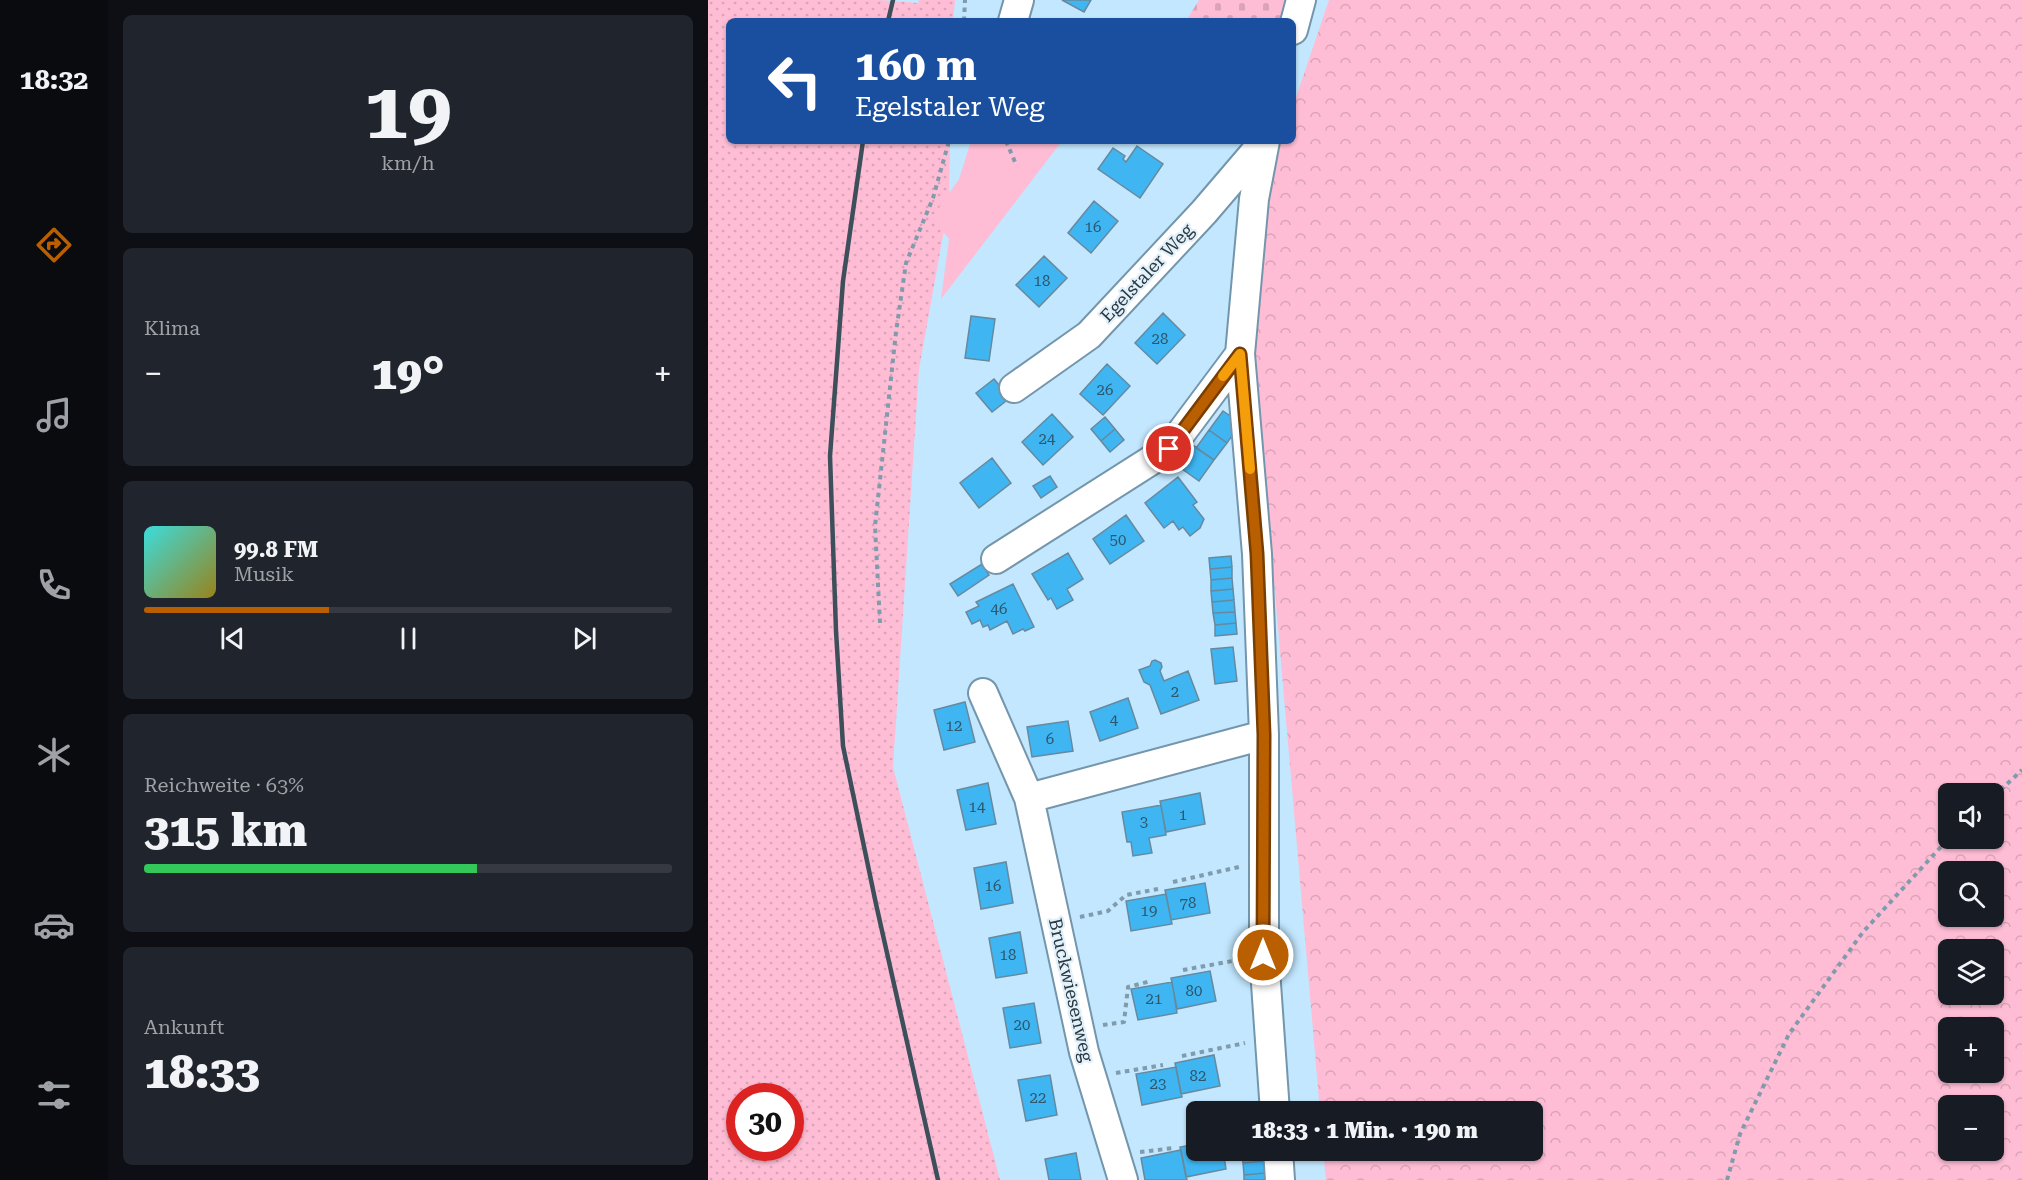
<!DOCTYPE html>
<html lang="de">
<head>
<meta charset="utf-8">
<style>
	body { margin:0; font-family:"Roboto Serif",serif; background:#20242c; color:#f1f3f6; height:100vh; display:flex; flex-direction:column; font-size:22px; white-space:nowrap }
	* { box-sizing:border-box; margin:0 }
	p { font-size:20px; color:#9ea1a6 }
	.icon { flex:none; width:33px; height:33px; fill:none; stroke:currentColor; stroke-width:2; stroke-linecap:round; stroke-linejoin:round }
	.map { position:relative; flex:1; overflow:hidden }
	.drawer { display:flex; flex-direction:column; gap:15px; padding:15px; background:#0d0f14; width:600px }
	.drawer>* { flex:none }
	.guide { position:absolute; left:18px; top:18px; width:570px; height:126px; border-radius:9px; box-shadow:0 2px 4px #0004; background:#1a4fa0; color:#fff; overflow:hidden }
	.fabs { position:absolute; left:1230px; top:783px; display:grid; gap:12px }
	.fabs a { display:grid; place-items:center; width:66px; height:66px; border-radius:9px; background:#171b24; box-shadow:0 2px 4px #0004; font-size:30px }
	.speed { position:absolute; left:18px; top:1083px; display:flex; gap:12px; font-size:30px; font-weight:700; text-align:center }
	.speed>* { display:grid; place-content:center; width:78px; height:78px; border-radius:50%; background:#171b24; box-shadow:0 2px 4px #0004; line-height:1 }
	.speed .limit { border:9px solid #d22; background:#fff; color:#111 }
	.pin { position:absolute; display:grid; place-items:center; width:51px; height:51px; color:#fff; margin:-26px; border:3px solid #fff; border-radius:50%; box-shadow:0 2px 6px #0007 }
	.me { position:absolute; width:66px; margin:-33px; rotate:0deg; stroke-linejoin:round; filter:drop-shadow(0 0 4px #0008) }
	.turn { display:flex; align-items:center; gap:21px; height:126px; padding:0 30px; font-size:27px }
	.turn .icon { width:78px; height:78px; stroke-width:2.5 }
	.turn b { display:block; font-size:42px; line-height:51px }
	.big { font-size:45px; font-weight:800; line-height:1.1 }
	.drawer .widget { flex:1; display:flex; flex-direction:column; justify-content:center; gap:9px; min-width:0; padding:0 21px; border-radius:9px; background:#20242c }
	.drawer .dial { align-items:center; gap:0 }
	.dial b { font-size:78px; line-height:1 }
	.song { display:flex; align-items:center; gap:18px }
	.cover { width:72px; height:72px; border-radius:9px; background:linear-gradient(135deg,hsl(180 70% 55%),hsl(50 70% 35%)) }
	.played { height:6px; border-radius:3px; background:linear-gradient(90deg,#b95f00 35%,#363941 35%) }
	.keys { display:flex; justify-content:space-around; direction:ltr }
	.heat { display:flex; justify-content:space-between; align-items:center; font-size:33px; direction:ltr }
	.charge { height:9px; border-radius:4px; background:linear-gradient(90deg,#34c759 63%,#363941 0) }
	.trip { position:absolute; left:478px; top:1101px; width:357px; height:60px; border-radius:9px; background:#171b24; box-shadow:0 2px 4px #0004; font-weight:800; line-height:60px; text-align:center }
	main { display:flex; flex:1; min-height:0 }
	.tab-bar { display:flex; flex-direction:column; width:108px; justify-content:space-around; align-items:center; background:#090b0e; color:#9ea1a6 }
	.tab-bar .icon { width:42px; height:42px }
	.tab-bar .active { color:#b95f00 }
	.tab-bar b { font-size:27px; color:#f1f3f6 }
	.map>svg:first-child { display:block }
	.grass { fill:url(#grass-dots); fill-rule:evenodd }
	.forest { fill:url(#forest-crowns); fill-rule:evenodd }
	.cemetery { fill:url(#cemetery-stones) }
	.park { fill:#febdd5 }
	.building { fill:#3fb5f2; stroke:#67899e; stroke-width:1.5 }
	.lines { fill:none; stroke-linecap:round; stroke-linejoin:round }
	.minor-casing { stroke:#7496ac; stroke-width:32 }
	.path { stroke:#809bac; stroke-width:4; stroke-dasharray:4.5 4.5; stroke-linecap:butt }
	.minor { stroke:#fff; stroke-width:28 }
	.rail { stroke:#3d4f5a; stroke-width:4.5 }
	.route-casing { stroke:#783e00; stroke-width:15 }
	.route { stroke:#b95f00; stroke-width:10 }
	.slow { stroke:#f59e0b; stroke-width:10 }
	.labels { text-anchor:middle; stroke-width:4.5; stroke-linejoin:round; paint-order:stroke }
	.number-label { font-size:15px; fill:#2e576d }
	.street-label { font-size:18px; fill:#293841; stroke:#e2f0fa }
</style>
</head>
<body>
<main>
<nav class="tab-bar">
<b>18:32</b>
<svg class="icon active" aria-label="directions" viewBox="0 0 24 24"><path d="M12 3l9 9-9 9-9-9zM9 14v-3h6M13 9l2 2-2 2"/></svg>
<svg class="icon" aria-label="music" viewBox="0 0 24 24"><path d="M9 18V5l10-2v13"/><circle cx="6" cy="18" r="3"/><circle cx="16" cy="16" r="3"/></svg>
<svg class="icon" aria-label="phone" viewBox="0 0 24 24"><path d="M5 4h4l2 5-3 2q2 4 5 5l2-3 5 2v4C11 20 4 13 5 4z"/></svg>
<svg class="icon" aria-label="climate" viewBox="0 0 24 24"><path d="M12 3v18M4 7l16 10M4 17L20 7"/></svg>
<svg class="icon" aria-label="car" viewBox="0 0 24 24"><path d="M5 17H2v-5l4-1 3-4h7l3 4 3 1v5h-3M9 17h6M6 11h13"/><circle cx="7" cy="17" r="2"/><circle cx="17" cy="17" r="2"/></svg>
<svg class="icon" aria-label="filters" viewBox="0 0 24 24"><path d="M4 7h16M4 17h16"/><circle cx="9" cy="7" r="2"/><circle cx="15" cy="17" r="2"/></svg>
</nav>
<section class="drawer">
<div class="widget dial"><b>19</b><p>km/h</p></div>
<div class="widget"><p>Klima</p>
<div class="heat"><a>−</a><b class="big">19°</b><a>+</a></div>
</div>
<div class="widget">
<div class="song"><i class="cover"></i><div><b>99.8 FM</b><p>Musik</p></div></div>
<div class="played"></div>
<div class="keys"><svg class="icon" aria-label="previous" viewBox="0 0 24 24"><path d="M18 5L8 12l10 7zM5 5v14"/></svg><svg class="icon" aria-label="pause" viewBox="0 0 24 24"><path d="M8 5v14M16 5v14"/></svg><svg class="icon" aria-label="next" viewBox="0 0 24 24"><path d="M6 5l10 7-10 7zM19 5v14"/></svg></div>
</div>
<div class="widget"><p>Reichweite · 63%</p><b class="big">315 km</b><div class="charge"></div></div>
<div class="widget"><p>Ankunft</p><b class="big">18:33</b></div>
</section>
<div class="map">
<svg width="1314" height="1180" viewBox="0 0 1314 1180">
	<defs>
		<pattern id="grass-dots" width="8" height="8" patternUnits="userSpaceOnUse" patternTransform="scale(1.5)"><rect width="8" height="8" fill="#febdd5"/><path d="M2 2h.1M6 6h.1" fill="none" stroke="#daa3b8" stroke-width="1.8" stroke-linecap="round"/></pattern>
		<pattern id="forest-crowns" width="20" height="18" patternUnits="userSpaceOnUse" patternTransform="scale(1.5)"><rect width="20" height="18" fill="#febdd5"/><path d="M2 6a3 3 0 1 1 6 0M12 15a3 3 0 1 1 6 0" fill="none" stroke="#daa3b8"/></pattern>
		<pattern id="cemetery-stones" width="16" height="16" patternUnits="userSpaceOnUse" patternTransform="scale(1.5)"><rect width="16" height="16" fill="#febdd5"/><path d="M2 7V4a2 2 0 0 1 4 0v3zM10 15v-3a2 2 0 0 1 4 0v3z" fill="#daa3b8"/></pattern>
	</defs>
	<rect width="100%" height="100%" fill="#c2e7fe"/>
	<path class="grass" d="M 0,0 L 172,0 L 210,3 L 211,0 L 247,0 L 245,21 L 21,21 L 21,141 L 242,141 L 241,202 L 211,369 L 185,767 L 292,1180 L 0,1180 ZM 32,1096 L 82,1096 L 82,1148 L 32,1148 Z"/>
	<path class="forest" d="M 621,0 L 1314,0 L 1314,1180 L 618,1180 L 615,1151 L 825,1150 L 825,1112 L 612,1111 L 557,478 L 541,351 L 553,200 L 573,141 L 585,141 L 585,106 ZM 1240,794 L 1286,794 L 1286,838 L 1240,838 ZM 1240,872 L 1286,872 L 1286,916 L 1240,916 ZM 1240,950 L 1286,950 L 1286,994 L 1240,994 ZM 1240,1028 L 1286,1028 L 1286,1072 L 1240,1072 ZM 1240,1106 L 1286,1106 L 1286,1150 L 1240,1150 Z"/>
	<path class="cemetery" d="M 491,0 L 578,0 L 572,21 L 478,21 Z"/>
	<path class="park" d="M 263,141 L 354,141 L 233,299 L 241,239 L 224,218 L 251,179 Z"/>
	<path class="building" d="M 354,0 L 383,0 L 376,12 Z
		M 429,146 L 455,164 L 432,198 L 390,169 L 405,148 L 417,156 L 415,159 L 418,162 Z
		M 386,201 L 410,221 L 383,253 L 360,233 Z
		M 336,256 L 359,278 L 331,307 L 308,285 Z
		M 455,313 L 477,335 L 449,364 L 427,343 Z
		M 263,316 L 287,319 L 281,361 L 257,358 Z
		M 399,364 L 422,386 L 395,415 L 372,394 Z
		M 286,379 L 302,398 L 284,412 L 268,393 Z
		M 515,411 L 533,423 L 519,443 L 501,430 Z
		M 344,414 L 365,437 L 335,465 L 314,442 Z
		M 397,417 L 407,429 L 393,441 L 383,429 Z
		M 407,429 L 416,440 L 402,452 L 393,441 Z
		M 501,430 L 519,443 L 506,460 L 488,448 Z
		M 485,445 L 506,460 L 491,481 L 470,466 Z
		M 284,458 L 303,483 L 271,508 L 252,483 Z
		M 342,476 L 349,487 L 333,498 L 325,486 Z
		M 470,477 L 489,502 L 485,505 L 496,519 L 492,528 L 482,536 L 475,527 L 471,530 L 465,521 L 456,528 L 437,503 Z
		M 418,515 L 436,541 L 402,564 L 385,539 Z
		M 360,553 L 375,579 L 359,589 L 365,600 L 349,609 L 343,598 L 340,600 L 324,574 Z
		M 523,556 L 524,567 L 502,569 L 501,558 Z
		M 274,564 L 281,575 L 250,596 L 242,584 Z
		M 524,567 L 524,578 L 503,580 L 502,569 Z
		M 524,578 L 525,589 L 503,591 L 503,580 Z
		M 305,584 L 326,627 L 317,631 L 315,629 L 305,634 L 299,621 L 282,630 L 280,625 L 275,627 L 272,620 L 264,624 L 258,612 L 271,606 L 268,602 Z
		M 525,589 L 526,600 L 504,602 L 503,591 Z
		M 526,600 L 527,612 L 505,613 L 504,602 Z
		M 527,612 L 528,623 L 507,625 L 505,613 Z
		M 528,623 L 529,634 L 507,636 L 507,625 Z
		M 525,647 L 529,681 L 507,684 L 503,649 Z
		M 447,660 L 453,663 L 454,667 L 452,671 L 456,681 L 480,671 L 491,700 L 453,714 L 442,685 L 436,682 L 431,670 L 442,666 L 444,661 Z
		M 420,698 L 430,728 L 392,741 L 382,712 Z
		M 257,702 L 267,742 L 236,750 L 226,710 Z
		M 360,721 L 365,751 L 324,757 L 319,727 Z
		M 280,783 L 288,824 L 258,830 L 249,790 Z
		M 492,793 L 497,824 L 458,832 L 452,801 Z
		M 453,805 L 458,835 L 441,838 L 444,853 L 425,856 L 423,842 L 419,842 L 414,812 Z
		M 298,862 L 305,903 L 273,909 L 266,868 Z
		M 497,883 L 502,913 L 463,920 L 457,890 Z
		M 458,894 L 464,924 L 423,931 L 418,901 Z
		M 312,932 L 319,973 L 288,978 L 281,938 Z
		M 502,971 L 508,1001 L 469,1009 L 463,978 Z
		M 464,982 L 469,1013 L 430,1020 L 423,989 Z
		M 326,1003 L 333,1043 L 302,1048 L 295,1008 Z
		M 506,1055 L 512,1086 L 473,1094 L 467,1063 Z
		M 468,1067 L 474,1097 L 434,1105 L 428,1074 Z
		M 342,1075 L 349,1115 L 318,1121 L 310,1080 Z
		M 489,1144 L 489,1150 L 515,1150 L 518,1169 L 478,1177 L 472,1147 Z
		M 473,1150 L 479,1180 L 437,1180 L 433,1158 Z
		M 555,1150 L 556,1161 L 535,1163 L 533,1151 Z
		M 368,1153 L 373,1180 L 341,1180 L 337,1159 Z
		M 556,1161 L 557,1173 L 536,1175 L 535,1163 Z
		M 557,1173 L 558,1180 L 536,1180 L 536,1175 Z"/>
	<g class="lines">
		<g class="minor-casing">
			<path id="minor" d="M 305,21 L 311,0
				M 585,30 L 593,0
				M 557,141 L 546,199 L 532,354 L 549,554 L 556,735 L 556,955 L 567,1112
				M 306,388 L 381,335 L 496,212 L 555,143
				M 288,559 L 461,449 L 532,354
				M 275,693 L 321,798
				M 570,1150 L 572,1180
				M 415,1180 L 376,1052 L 321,798 L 556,735"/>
		</g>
		<path class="path" d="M 256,21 L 257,0
			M 298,141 L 307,162
			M 172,623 L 167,526 L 188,332 L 198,263 L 225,198 L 241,141
			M 1286,796 L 1314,770
			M 465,882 L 531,867
			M 372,917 L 400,911 L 418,895 L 450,889
			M 475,970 L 530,960
			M 395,1025 L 416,1022 L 420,987 L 443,981
			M 474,1056 L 537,1043
			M 408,1073 L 455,1065
			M 479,1137 L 489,1135
			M 432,1152 L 466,1148
			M 1019,1180 L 1032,1134 L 1081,1034 L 1155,932 L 1241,838"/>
		<use href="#minor" class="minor"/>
		<path class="rail" d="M 180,21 L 185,0
			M 155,141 L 135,281 L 122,456 L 128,631 L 135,746 L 168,904 L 230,1180"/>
	</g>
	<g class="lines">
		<g class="route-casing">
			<path id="route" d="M 461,449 L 532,354 L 549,554 L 556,735 L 555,955"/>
		</g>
		<use href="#route" class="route"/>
		<path class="slow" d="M 515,376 L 532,354 L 542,469"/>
	</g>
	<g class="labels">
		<g class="number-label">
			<text x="385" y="232">16</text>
			<text x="334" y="286">18</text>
			<text x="452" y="344">28</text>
			<text x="397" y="395">26</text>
			<text x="339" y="444">24</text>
			<text x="410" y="545">50</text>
			<text x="291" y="614">46</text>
			<text x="467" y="697">2</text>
			<text x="406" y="725">4</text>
			<text x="246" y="731">12</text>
			<text x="342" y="744">6</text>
			<text x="269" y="812">14</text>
			<text x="475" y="820">1</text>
			<text x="436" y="827">3</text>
			<text x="285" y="891">16</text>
			<text x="480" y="908">78</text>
			<text x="441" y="916">19</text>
			<text x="300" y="960">18</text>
			<text x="486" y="996">80</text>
			<text x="446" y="1004">21</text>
			<text x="314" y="1030">20</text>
			<text x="490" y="1081">82</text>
			<text x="450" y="1089">23</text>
			<text x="330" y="1103">22</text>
		</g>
		<g class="street-label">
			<text transform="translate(439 273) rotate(-47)" y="6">Egelstaler Weg</text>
			<text transform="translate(363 990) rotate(77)" y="6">Bruckwiesenweg</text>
		</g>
	</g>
</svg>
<div class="fabs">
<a><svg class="icon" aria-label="sound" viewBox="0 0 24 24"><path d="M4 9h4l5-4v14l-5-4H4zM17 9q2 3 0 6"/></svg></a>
<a><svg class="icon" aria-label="search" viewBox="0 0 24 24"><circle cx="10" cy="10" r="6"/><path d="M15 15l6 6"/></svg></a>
<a><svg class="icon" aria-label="layers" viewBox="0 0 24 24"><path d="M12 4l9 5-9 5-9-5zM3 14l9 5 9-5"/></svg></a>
<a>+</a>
<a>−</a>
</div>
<div class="speed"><div class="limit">30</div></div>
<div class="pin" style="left:461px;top:449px;background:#d93025"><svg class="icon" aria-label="arrive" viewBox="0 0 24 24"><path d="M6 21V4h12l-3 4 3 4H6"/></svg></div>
<svg class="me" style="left:555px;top:955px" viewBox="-20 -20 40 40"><circle r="17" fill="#b95f00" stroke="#fff" stroke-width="3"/><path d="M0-11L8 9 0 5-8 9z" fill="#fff"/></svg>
<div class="trip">18:33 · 1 Min. · 190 m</div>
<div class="guide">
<div class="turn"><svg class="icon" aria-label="left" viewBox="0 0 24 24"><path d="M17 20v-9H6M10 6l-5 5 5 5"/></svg><div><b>160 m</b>Egelstaler Weg</div></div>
</div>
</div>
</main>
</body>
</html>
